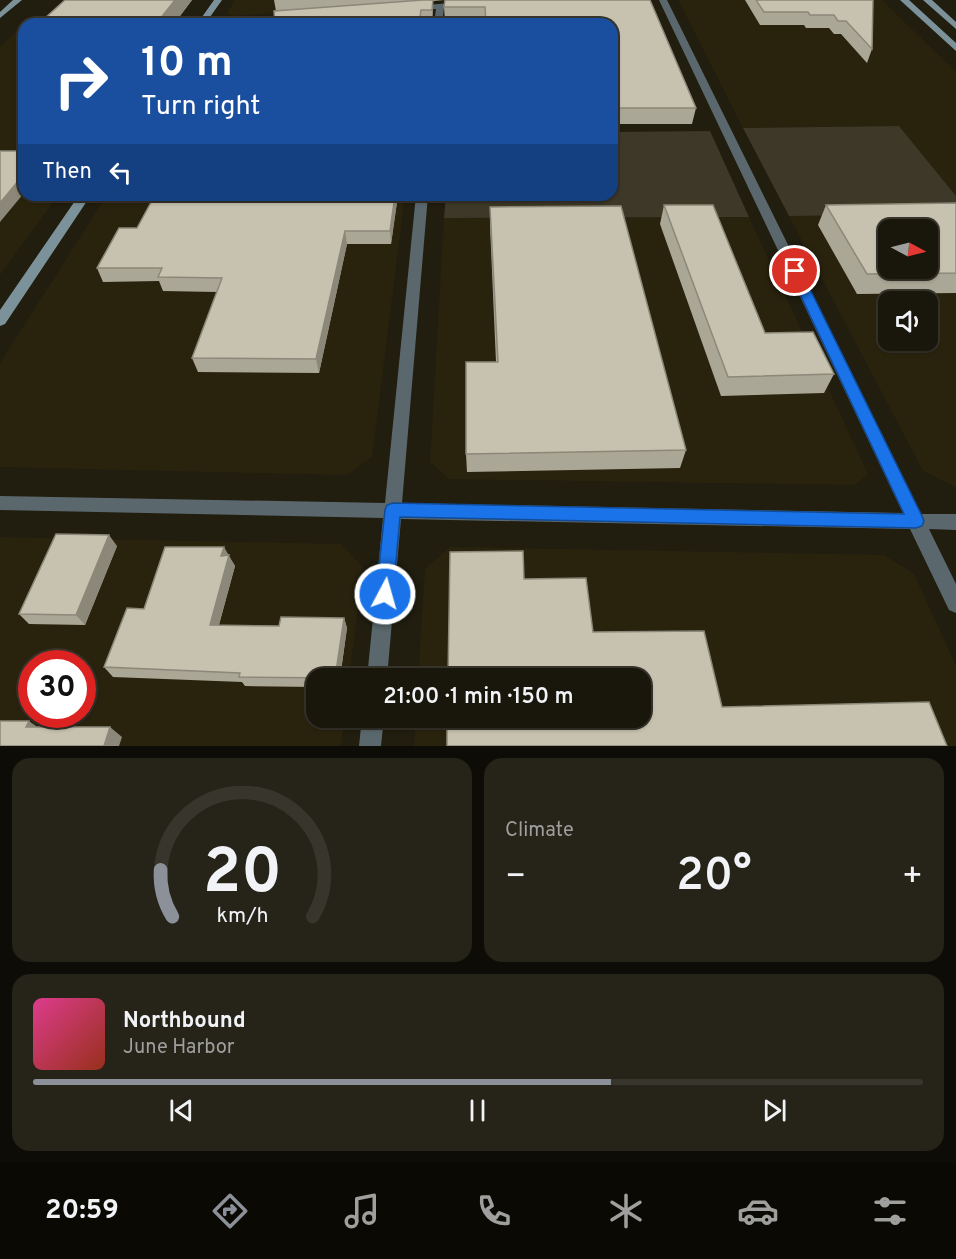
<!DOCTYPE html>
<html lang="en">
<head>
<meta charset="utf-8">
<style>
	body { margin:0; font-family:Overpass,sans-serif; background:#262319; color:#f1f3f6; height:100vh; display:flex; flex-direction:column; font-size:22px; white-space:nowrap }
	* { box-sizing:border-box; margin:0 }
	p { font-size:20px; color:#9f9f9d }
	.icon { flex:none; width:33px; height:33px; fill:none; stroke:currentColor; stroke-width:2; stroke-linecap:round; stroke-linejoin:round }
	.map { position:relative; height:746px; overflow:hidden }
	.panel { display:flex; flex-direction:column; gap:12px; padding:12px; background:#0e0c06; flex:1 }
	.panel>* { flex:none }
	.guide { position:absolute; left:18px; top:18px; width:600px; height:183px; border-radius:18px; box-shadow:0 2px 4px #0004,0 0 0 2px #37352c; background:#1a4fa0; color:#fff; overflow:hidden }
	.needle { width:39px; rotate:97deg }
	.fabs { position:absolute; left:878px; top:219px; display:grid; gap:12px }
	.fabs a { display:grid; place-items:center; width:60px; height:60px; border-radius:12px; background:#19160b; box-shadow:0 2px 4px #0004,0 0 0 2px #37352c; font-size:30px }
	.speed { position:absolute; left:18px; top:650px; display:flex; gap:12px; font-size:30px; font-weight:700; text-align:center }
	.speed>* { display:grid; place-content:center; width:78px; height:78px; border-radius:50%; background:#19160b; box-shadow:0 2px 4px #0004,0 0 0 2px #37352c; line-height:1 }
	.speed .limit { border:9px solid #d22; background:#fff; color:#111 }
	.pin { position:absolute; display:grid; place-items:center; width:51px; height:51px; color:#fff; margin:-26px; border:3px solid #fff; border-radius:50%; box-shadow:0 2px 6px #0007 }
	.me { position:absolute; width:66px; margin:-33px; rotate:6deg; stroke-linejoin:round; filter:drop-shadow(0 0 4px #0008) }
	.turn { display:flex; align-items:center; gap:21px; height:126px; padding:0 24px; font-size:27px }
	.turn .icon { width:78px; height:78px; stroke-width:2.5 }
	.turn b { display:block; font-size:42px; line-height:51px }
	.then { display:flex; align-items:center; height:57px; padding:0 24px; background:#0003; gap:12px; font-size:22px }
	.big { font-size:45px; font-weight:600; line-height:1.1 }
	.panel .widget { flex:1; display:flex; flex-direction:column; justify-content:center; gap:9px; min-width:0; padding:0 21px; border-radius:18px; background:#262319 }
	.panel .dial { align-items:center; gap:0 }
	.dial svg { height:156px; overflow:visible; fill:none; stroke:#37352c; stroke-width:7; stroke-linecap:round; text-anchor:middle }
	.dial text { fill:#f1f3f6; stroke:none }
	.song { display:flex; align-items:center; gap:18px }
	.cover { width:72px; height:72px; border-radius:9px; background:linear-gradient(135deg,hsl(330 70% 55%),hsl(10 70% 35%)) }
	.played { height:6px; border-radius:3px; background:linear-gradient(90deg,#8c9099 65%,#37352c 65%) }
	.keys { display:flex; justify-content:space-around; direction:ltr }
	.heat { display:flex; justify-content:space-between; align-items:center; font-size:33px; direction:ltr }
	.panel .tiles { flex:1; display:grid; gap:12px; grid-template-columns:1fr 1fr }
	.widget:last-child { grid-column:span 2 }
	.trip { position:absolute; left:306px; top:668px; width:345px; height:60px; border-radius:18px; background:#19160b; box-shadow:0 2px 4px #0004,0 0 0 2px #37352c; font-weight:600; line-height:60px; text-align:center }
	.menu { display:flex; height:96px; justify-content:space-around; align-items:center; background:#0a0904; color:#9f9f9d }
	.menu .icon { width:42px; height:42px }
	.menu .current { color:#8c9099 }
	.menu b { font-size:27px; color:#f1f3f6 }
	.map>svg:first-child { display:block }
	.built { fill:#29230e; fill-rule:evenodd }
	.green { fill:#3d3827 }
	.lines { fill:none; stroke-linecap:round; stroke-linejoin:round }
	.street { fill:#5a686d; fill-rule:evenodd }
	.secondary { fill:#7c929b; fill-rule:evenodd }
	.wall { fill:#aba796 }
	.shaded-wall { fill:#8b887a }
	.building { fill:#c7c2af; stroke:#8b887a; stroke-width:1.5; fill-rule:evenodd }
	.route { fill:#1a73e8; stroke:#114b97; stroke-width:1.5 }
</style>
</head>
<body>
<div class="map">
<svg width="956" height="746" viewBox="0 0 956 746">
	<rect width="100%" height="100%" fill="#211d0f"/>
	<path class="built" d="M 235,0 L 441,0 L 233,16 L 227,13 Z
		M 678,0 L 882,0 L 956,72 L 956,196 L 899,126 L 743,128 Z
		M 24,24 L 24,195 L 58,195 L 0,275 L 0,47 Z
		M 107,195 L 405,195 L 372,457 L 347,475 L 0,467 L 0,363 Z
		M 956,214 L 956,487 L 923,471 L 789,216 ZM 888,230 L 927,230 L 927,268 L 888,268 ZM 888,302 L 927,302 L 927,340 L 888,340 Z
		M 749,217 L 868,474 L 855,485 L 450,479 L 430,462 L 444,218 Z
		M 0,537 L 341,544 L 363,567 L 349,678 L 316,678 L 316,717 L 344,717 L 341,746 L 0,746 ZM 32,663 L 82,663 L 82,714 L 32,714 Z
		M 450,547 L 884,555 L 914,574 L 956,666 L 956,746 L 414,746 L 416,717 L 640,717 L 640,678 L 418,678 L 425,569 Z"/>
	<path class="green" d="M 899,126 L 956,196 L 956,214 L 789,216 L 743,128 Z
		M 710,131 L 749,217 L 444,218 L 446,195 L 612,195 L 612,132 Z"/>
	<g class="lines">
		<path class="street" d="M 659,0 L 667,0 L 921,514 L 956,514 L 956,530 L 929,529 L 956,584 L 956,613 L 949,610 L 910,529 L 401,519 L 387,678 L 367,678 L 383,518 L 0,510 L 0,496 L 385,503 L 416,195 L 428,195 L 402,503 L 903,513 Z
			M 464,2 L 467,2 L 467,6 L 444,8 L 442,24 L 434,24 L 436,9 L 413,10 L 409,8 L 413,6 Z
			M 296,15 L 296,19 L 293,19 L 198,24 L 202,21 Z
			M 362,717 L 384,717 L 381,746 L 359,746 Z"/>
		<path class="secondary" d="M 13,0 L 22,0 L 0,18 L 0,12 Z
			M 214,0 L 222,0 L 205,24 L 197,24 Z
			M 900,0 L 909,0 L 956,43 L 956,51 Z
			M 923,0 L 932,0 L 956,22 L 956,29 Z
			M 79,195 L 91,195 L 5,324 L 0,326 L 0,310 Z"/>
	</g>
	<path class="wall" d="M 192,0 L 174,24 L 46,24 L 44,19 Z
		M 274,0 L 650,0 L 696,108 L 692,124 L 612,124 L 612,24 L 485,24 L 485,21 L 445,21 L 444,7 L 445,0 L 433,1 L 433,10 L 432,21 L 422,22 L 276,11 Z
		M 745,0 L 873,0 L 872,49 L 867,63 L 841,34 L 834,34 L 829,28 L 806,28 L 804,25 L 760,25 Z
		M 155,195 L 398,195 L 391,244 L 347,244 L 319,373 L 198,372 L 192,358 L 217,292 L 163,291 L 159,281 L 103,282 L 97,268 L 137,228 Z
		M 956,203 L 956,293 L 857,294 L 818,225 L 826,205 Z
		M 664,205 L 765,333 L 834,374 L 824,393 L 721,396 L 660,224 Z
		M 490,207 L 686,450 L 680,468 L 467,472 L 466,454 L 496,362 L 490,226 Z
		M 117,546 L 85,625 L 29,624 L 19,614 Z
		M 228,555 L 235,566 L 219,625 L 279,626 L 344,618 L 347,628 L 340,678 L 316,678 L 316,687 L 245,686 L 242,682 L 113,677 L 104,667 L 144,609 Z"/>
	<path class="shaded-wall" d="M 175,0 L 192,0 L 174,24 L 156,24 Z
		M 433,0 L 433,10 L 432,21 L 432,10 Z
		M 421,10 L 421,24 L 419,24 Z
		M 24,174 L 24,193 L 0,222 L 0,203 Z
		M 395,195 L 398,195 L 391,244 L 390,231 Z
		M 345,231 L 347,244 L 319,373 L 316,359 Z
		M 109,535 L 117,546 L 85,625 L 76,615 Z
		M 224,547 L 235,566 L 216,635 L 210,625 L 221,556 Z
		M 344,618 L 347,628 L 340,678 L 335,678 Z
		M 29,721 L 43,731 L 26,727 Z
		M 110,727 L 122,737 L 119,746 L 104,746 Z"/>
	<path class="building" d="M 65,0 L 175,0 L 156,24 L 88,24 L 92,20 L 44,19 Z
		M 423,0 L 433,0 L 432,10 L 421,10 L 419,24 L 275,24 L 274,11 Z
		M 445,0 L 650,0 L 696,108 L 612,108 L 612,24 L 486,24 L 485,7 L 444,7 Z
		M 756,0 L 873,0 L 872,49 L 846,21 L 838,21 L 834,15 L 810,15 L 808,12 L 764,12 Z
		M 0,151 L 24,151 L 24,174 L 0,203 Z
		M 155,195 L 395,195 L 390,231 L 345,231 L 316,359 L 192,358 L 222,278 L 158,277 L 162,268 L 97,268 L 119,228 L 137,228 Z
		M 956,203 L 956,273 L 867,274 L 826,205 ZM 888,230 L 927,230 L 927,268 L 888,268 Z
		M 664,205 L 713,205 L 765,333 L 813,332 L 834,374 L 728,377 Z
		M 621,206 L 686,450 L 466,454 L 466,362 L 498,362 L 490,207 Z
		M 56,534 L 109,535 L 76,615 L 19,614 Z
		M 165,547 L 224,547 L 221,556 L 229,555 L 210,625 L 279,626 L 281,617 L 344,618 L 335,678 L 239,677 L 240,673 L 104,667 L 127,608 L 144,609 Z
		M 523,551 L 524,579 L 586,578 L 593,632 L 704,631 L 722,707 L 929,702 L 947,746 L 447,746 L 447,717 L 640,717 L 640,678 L 448,678 L 450,552 Z
		M 0,721 L 29,721 L 26,727 L 110,727 L 104,746 L 0,746 Z"/>
	<path class="route" d="M 795,267 L 801,271 L 922,516 L 924,521 L 922,526 L 916,528 L 400,517 L 393,594 L 391,600 L 385,602 L 378,600 L 376,594 L 385,510 L 387,505 L 393,503 L 904,514 L 789,271 Z"/>
</svg>
<div class="fabs">
<a><svg class="needle" viewBox="-14 -14 28 28"><path d="M0-13l5 13h-10z" fill="#e53935"/><path d="M0 13l5-13h-10z" fill="#9f9f9d"/></svg></a>
<a><svg class="icon" aria-label="sound" viewBox="0 0 24 24"><path d="M4 9h4l5-4v14l-5-4H4zM17 9q2 3 0 6"/></svg></a>
</div>
<div class="speed"><div class="limit">30</div></div>
<div class="pin" style="left:795px;top:271px;background:#d93025"><svg class="icon" aria-label="arrive" viewBox="0 0 24 24"><path d="M6 21V4h12l-3 4 3 4H6"/></svg></div>
<svg class="me" style="left:385px;top:594px" viewBox="-20 -20 40 40"><circle r="17" fill="#1a73e8" stroke="#fff" stroke-width="3"/><path d="M0-11L8 9 0 5-8 9z" fill="#fff"/></svg>
<div class="trip">21:00 · 1 min · 150 m</div>
<div class="guide">
<div class="turn"><svg class="icon" aria-label="right" viewBox="0 0 24 24"><path d="M7 20v-9h11M14 6l5 5-5 5"/></svg><div><b>10 m</b>Turn right</div></div>
<div class="then">Then<svg class="icon" aria-label="left" viewBox="0 0 24 24"><path d="M17 20v-9H6M10 6l-5 5 5 5"/></svg></div>
</div>
</div>
<section class="panel">
<div class="tiles">
<div class="widget dial"><svg viewBox="0 0 100 80">
<path d="M14 69A42 42 0 1 1 86 69"/>
<path d="M14 69A42 42 0 0 1 8 45" stroke="#8c9099"/>
<text x="50" y="56" font-size="32" font-weight="700">20</text>
<text x="50" y="72" font-size="11">km/h</text>
</svg></div>
<div class="widget"><p>Climate</p>
<div class="heat"><a>−</a><b class="big">20°</b><a>+</a></div>
</div>
<div class="widget">
<div class="song"><i class="cover"></i><div><b>Northbound</b><p>June Harbor</p></div></div>
<div class="played"></div>
<div class="keys"><svg class="icon" aria-label="previous" viewBox="0 0 24 24"><path d="M18 5L8 12l10 7zM5 5v14"/></svg><svg class="icon" aria-label="pause" viewBox="0 0 24 24"><path d="M8 5v14M16 5v14"/></svg><svg class="icon" aria-label="next" viewBox="0 0 24 24"><path d="M6 5l10 7-10 7zM19 5v14"/></svg></div>
</div>
</div>
</section>
<nav class="menu">
<b>20:59</b>
<svg class="icon current" aria-label="directions" viewBox="0 0 24 24"><path d="M12 3l9 9-9 9-9-9zM9 14v-3h6M13 9l2 2-2 2"/></svg>
<svg class="icon" aria-label="music" viewBox="0 0 24 24"><path d="M9 18V5l10-2v13"/><circle cx="6" cy="18" r="3"/><circle cx="16" cy="16" r="3"/></svg>
<svg class="icon" aria-label="phone" viewBox="0 0 24 24"><path d="M5 4h4l2 5-3 2q2 4 5 5l2-3 5 2v4C11 20 4 13 5 4z"/></svg>
<svg class="icon" aria-label="climate" viewBox="0 0 24 24"><path d="M12 3v18M4 7l16 10M4 17L20 7"/></svg>
<svg class="icon" aria-label="car" viewBox="0 0 24 24"><path d="M5 17H2v-5l4-1 3-4h7l3 4 3 1v5h-3M9 17h6M6 11h13"/><circle cx="7" cy="17" r="2"/><circle cx="17" cy="17" r="2"/></svg>
<svg class="icon" aria-label="filters" viewBox="0 0 24 24"><path d="M4 7h16M4 17h16"/><circle cx="9" cy="7" r="2"/><circle cx="15" cy="17" r="2"/></svg>
</nav>
</body>
</html>
